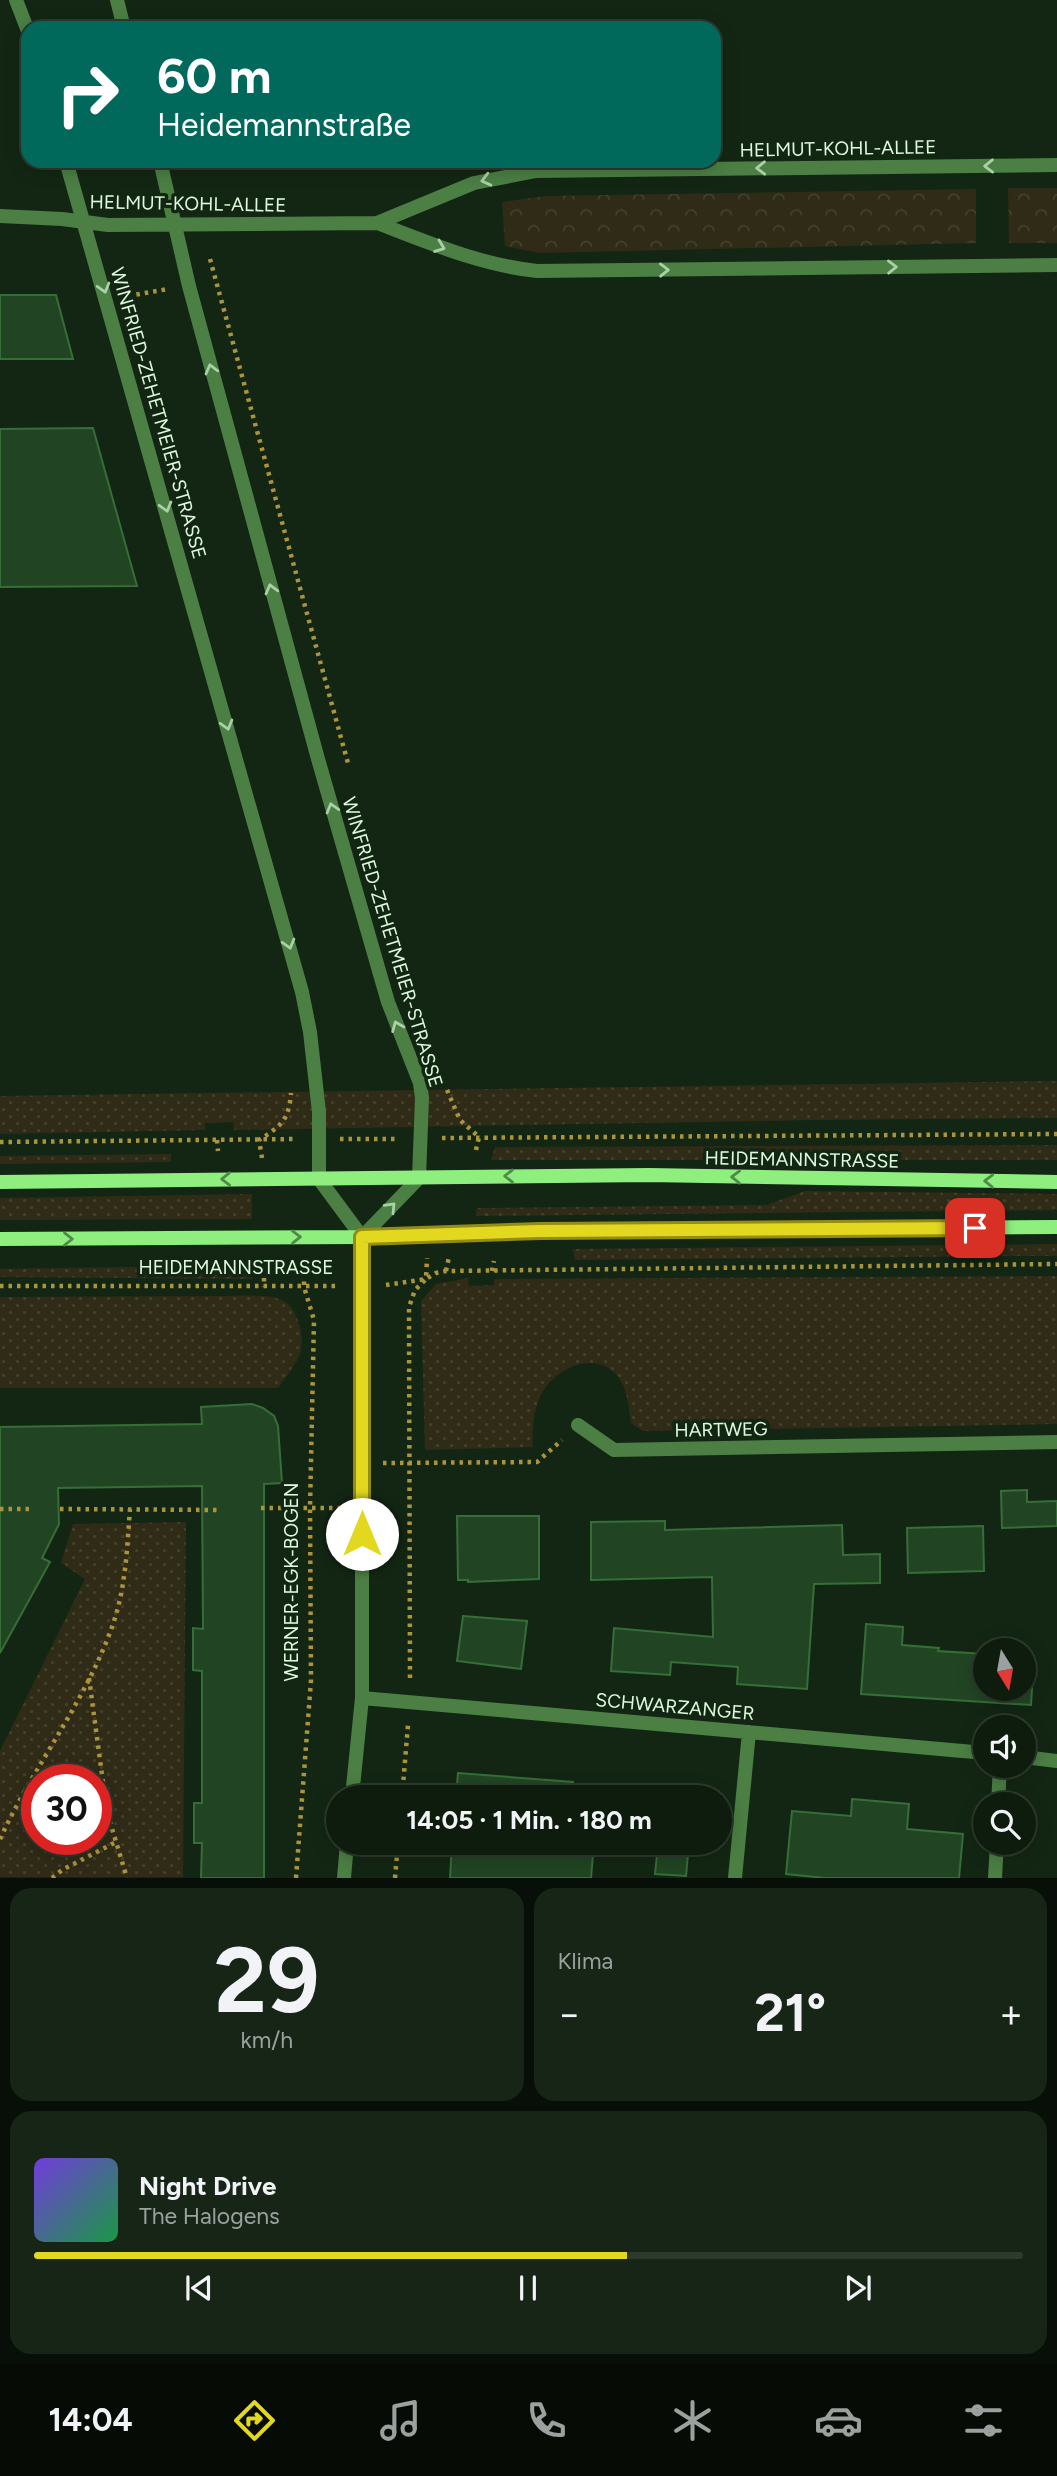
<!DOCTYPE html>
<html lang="de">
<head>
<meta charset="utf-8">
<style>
	body { margin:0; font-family:Figtree,sans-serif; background:#172517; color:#f1f3f6; height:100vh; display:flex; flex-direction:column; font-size:26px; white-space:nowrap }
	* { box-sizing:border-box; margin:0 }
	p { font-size:23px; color:#9ba19e }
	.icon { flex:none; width:38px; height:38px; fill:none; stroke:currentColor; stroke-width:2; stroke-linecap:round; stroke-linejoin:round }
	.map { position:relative; height:1878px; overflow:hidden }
	.side { display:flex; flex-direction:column; gap:10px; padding:10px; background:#080f08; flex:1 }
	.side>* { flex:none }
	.top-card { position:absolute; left:21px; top:21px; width:700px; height:147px; border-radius:21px; box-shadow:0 4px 18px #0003,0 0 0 2px #2e3a2e; background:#00695c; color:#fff; overflow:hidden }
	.needle { width:46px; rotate:169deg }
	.fabs { position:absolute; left:973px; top:1638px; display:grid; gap:14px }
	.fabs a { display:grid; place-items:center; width:63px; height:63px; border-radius:50%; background:#0e1c0e; box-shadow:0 4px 18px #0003,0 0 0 2px #2e3a2e; font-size:35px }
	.speed { position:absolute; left:21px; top:1764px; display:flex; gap:14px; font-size:35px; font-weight:700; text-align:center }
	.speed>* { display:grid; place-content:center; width:91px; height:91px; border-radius:50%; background:#0e1c0e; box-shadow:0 4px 18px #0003,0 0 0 2px #2e3a2e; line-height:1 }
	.speed .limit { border:10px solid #d22; background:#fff; color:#111 }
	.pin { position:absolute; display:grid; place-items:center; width:60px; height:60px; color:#fff; margin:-30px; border-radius:14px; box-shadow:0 4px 10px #0006 }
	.me { position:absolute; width:77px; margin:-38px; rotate:0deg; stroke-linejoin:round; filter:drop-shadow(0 0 5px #0008) }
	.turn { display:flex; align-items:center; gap:24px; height:147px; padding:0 21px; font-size:32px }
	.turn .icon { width:91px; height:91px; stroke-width:2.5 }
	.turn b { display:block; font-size:49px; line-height:60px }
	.big { font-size:52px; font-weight:700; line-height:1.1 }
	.side .card { flex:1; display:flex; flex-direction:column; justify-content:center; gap:10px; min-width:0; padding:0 24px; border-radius:21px; background:#172517 }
	.side .dial { align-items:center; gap:0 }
	.dial b { font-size:91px; line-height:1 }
	.song { display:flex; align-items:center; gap:21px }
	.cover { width:84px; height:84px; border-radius:10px; background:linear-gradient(135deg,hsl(260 70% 55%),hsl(140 70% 35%)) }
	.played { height:7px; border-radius:4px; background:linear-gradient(90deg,#e3d820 60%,#2e3a2e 60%) }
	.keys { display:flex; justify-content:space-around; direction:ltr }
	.heat { display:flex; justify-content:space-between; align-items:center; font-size:38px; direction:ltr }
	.side .tiles { flex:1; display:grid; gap:10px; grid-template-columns:1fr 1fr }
	.card:last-child { grid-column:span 2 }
	.trip { position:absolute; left:326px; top:1785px; width:406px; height:70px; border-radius:35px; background:#0e1c0e; box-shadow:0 4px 18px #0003,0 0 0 2px #2e3a2e; font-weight:700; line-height:70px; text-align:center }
	.dock { display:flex; height:112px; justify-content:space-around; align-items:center; background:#060b06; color:#9ba19e }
	.dock .icon { width:49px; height:49px }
	.dock .current { color:#e3d820 }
	.dock b { font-size:32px; color:#f1f3f6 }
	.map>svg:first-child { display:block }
	.grass { fill:url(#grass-dots); fill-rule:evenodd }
	.forest { fill:url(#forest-crowns) }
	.building { fill:#214523; stroke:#366e38; stroke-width:2 }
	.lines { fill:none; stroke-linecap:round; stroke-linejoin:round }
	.path { stroke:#ac943f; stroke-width:4.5; stroke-dasharray:3.5 5; stroke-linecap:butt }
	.street { stroke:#4b7f44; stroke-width:14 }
	.secondary { stroke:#8eef7f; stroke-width:14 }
	.oneway { stroke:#aad0a7 }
	.oneway2 { stroke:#508a49 }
	.route-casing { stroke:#948c15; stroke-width:18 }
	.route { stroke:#e3d820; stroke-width:12 }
	.labels { text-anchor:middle; stroke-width:7; stroke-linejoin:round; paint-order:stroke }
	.street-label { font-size:19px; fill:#ddfbdc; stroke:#132613 }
</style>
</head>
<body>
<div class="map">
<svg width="1057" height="1878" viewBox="0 0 1057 1878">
	<defs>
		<pattern id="grass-dots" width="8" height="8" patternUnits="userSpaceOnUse" patternTransform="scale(1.75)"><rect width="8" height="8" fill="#2f2b17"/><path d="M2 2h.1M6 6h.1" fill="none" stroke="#43402d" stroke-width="1.8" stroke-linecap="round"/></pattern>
		<pattern id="forest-crowns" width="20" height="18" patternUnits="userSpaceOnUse" patternTransform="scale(1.75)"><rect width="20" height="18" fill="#2f2b17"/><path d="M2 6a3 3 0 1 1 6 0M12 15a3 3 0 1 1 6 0" fill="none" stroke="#43402d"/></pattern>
	</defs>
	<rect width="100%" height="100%" fill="#132613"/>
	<path class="grass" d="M 1057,1081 L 1057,1118 L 815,1120 L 234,1130 L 233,1122 L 205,1123 L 205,1130 L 0,1134 L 0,1096 Z
		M 1057,1145 L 1057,1160 L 491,1160 L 495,1147 Z
		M 171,1154 L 171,1162 L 0,1164 L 0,1156 Z
		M 805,1191 L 1057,1194 L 1057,1210 L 476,1216 L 477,1208 L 767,1205 Z
		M 252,1194 L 252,1219 L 0,1220 L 0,1198 Z
		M 1057,1244 L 1057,1256 L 1017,1256 L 575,1260 L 573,1249 Z
		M 252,1265 L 252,1279 L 0,1277 L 0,1269 Z
		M 1057,1276 L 1057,1424 L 643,1431 L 631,1423 C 629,1410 628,1393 621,1381 C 599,1346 552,1368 539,1399 C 533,1414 532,1432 533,1447 L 425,1450 L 421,1301 L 436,1284 L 468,1278 L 469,1286 L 494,1285 L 494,1279 Z
		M 218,1296 C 235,1296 270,1293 284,1301 C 299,1310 306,1341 299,1356 C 294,1367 285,1378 278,1388 L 0,1388 L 0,1297 Z
		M 186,1522 L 183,1877 L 0,1877 L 0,1751 L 85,1579 L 61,1563 L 73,1524 ZM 37,1780 L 96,1780 L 96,1839 L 37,1839 Z"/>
	<path class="forest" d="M 1008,188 L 1057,188 L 1057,243 L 1009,243 Z
		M 976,189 L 976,243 L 539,253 L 505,246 L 502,202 L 545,196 Z"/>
	<path class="building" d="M 0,295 L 56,295 L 73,359 L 0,359 Z
		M 93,428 L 137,586 L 0,587 L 0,429 Z
		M 252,1404 L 263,1408 L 274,1416 L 278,1426 L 282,1483 L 264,1484 L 264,1878 L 201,1878 L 202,1843 L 194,1843 L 194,1803 L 202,1803 L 202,1671 L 193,1670 L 193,1628 L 203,1629 L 202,1486 L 58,1488 L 59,1524 L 42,1558 L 50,1562 L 0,1653 L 0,1427 L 202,1424 L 201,1407 Z
		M 1027,1490 L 1027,1502 L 1057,1501 L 1057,1526 L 1002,1528 L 1001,1491 Z
		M 457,1516 L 539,1516 L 539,1579 L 468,1582 L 468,1580 L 458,1580 Z
		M 665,1521 L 665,1530 L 842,1525 L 843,1555 L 880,1554 L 880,1583 L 814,1584 L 807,1689 L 737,1684 L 738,1667 L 671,1662 L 670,1675 L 611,1671 L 614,1628 L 713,1637 L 712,1577 L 591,1580 L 591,1522 Z
		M 983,1526 L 984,1571 L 908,1573 L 907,1528 Z
		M 463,1616 L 527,1621 L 521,1669 L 457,1661 Z
		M 866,1624 L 903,1627 L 902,1645 L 939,1648 L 938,1651 L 985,1654 L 985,1689 L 1024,1689 L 1024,1656 L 1034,1657 L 1031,1705 L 861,1694 Z
		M 458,1773 L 573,1782 L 573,1785 L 694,1795 L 694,1797 L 456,1797 Z
		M 852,1799 L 909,1804 L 907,1829 L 963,1834 L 959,1878 L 825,1878 L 786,1874 L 792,1811 L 851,1816 Z
		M 452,1843 L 594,1843 L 591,1878 L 450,1878 Z
		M 637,1843 L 689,1843 L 686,1876 L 655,1874 L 658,1844 Z"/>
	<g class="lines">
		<path class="path" d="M 91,163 L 118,161
			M 210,259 L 349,767
			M 128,296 L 168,289
			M 447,1090 L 460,1120 L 479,1137 L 475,1154
			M 442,1138 L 1057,1134
			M 340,1139 L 398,1139
			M 217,1140 L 218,1151
			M 0,1142 L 297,1139
			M 262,1158 L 259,1140 C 281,1126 289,1120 291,1093
			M 264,1261 L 264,1287
			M 446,1271 L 449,1257
			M 492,1271 L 494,1261
			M 386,1285 L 426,1279 L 436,1273 L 446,1271 L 1057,1264
			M 0,1286 L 339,1286
			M 383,1463 L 537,1462 L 562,1440
			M 261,1508 L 341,1508
			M 0,1509 L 30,1509
			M 60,1509 L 219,1510
			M 89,1678 L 107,1812 L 127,1878
			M 410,1678 L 409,1307 L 415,1290 L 426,1279 L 427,1258
			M 402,1797 L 408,1725
			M 0,1839 C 34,1765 88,1699 114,1621 C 126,1585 127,1547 130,1509
			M 52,1878 L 62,1870 L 116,1842
			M 296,1878 L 311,1680 L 310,1508 L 314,1320 L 304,1287 L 304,1261
			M 395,1878 L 398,1843"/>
		<path class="street" d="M 16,0 L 28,31
			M 117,0 L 124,28
			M 66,161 L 302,992 L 310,1032 L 319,1112 L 319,1179 L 362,1237
			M 160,161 L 189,286 L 318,759 L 388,1002 L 420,1083 L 422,1098 L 419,1178 L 362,1237
			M 0,216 L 62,219 L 108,225 L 377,223 L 474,183 L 536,171 L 1057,165
			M 377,223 C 430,243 480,265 537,271 L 1057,265
			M 578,1425 L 614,1450 L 1057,1442
			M 362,1698 L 985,1753
			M 1024,1757 L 1057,1761
			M 352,1797 L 362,1698 L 362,1237
			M 998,1804 L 1000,1766
			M 344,1878 L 347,1843
			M 735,1878 L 749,1732
			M 995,1878 L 997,1843"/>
		<path class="secondary" d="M 0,1182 L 649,1175 L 1057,1182
			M 0,1239 L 362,1237 L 540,1231 L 1057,1227"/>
	</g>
	<defs><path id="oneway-chevron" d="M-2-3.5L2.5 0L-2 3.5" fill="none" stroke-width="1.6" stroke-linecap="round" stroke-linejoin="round" transform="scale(1.75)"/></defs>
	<g class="oneway">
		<use href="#oneway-chevron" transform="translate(989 166) rotate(179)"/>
		<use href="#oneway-chevron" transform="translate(761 168) rotate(179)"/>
		<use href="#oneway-chevron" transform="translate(486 180) rotate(166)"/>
		<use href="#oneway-chevron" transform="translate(440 247) rotate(21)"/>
		<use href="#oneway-chevron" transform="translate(892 267) rotate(-1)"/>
		<use href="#oneway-chevron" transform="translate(664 270) rotate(-1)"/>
		<use href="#oneway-chevron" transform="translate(104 288) rotate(74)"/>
		<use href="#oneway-chevron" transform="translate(211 369) rotate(-105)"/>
		<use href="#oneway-chevron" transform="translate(166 507) rotate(74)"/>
		<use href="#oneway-chevron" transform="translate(271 589) rotate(-105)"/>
		<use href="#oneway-chevron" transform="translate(227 725) rotate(74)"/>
		<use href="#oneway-chevron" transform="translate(332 808) rotate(-106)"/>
		<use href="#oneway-chevron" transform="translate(289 944) rotate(74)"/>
		<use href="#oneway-chevron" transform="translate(397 1026) rotate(-112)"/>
		<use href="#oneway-chevron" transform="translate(391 1207) rotate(-46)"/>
	</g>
	<g class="oneway2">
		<use href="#oneway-chevron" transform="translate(509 1176) rotate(180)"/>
		<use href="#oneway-chevron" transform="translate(736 1177) rotate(-179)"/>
		<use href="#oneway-chevron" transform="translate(226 1179) rotate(179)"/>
		<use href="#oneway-chevron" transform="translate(989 1181) rotate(-179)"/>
		<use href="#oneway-chevron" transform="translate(296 1237) rotate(-1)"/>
		<use href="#oneway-chevron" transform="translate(68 1239)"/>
	</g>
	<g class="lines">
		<g class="route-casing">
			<path id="route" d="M 362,1534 L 362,1237 L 540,1231 L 975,1228"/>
		</g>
		<use href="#route" class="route"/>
	</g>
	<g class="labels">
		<g class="street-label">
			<text transform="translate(838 148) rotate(-1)" y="7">HELMUT-KOHL-ALLEE</text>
			<text transform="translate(188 203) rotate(1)" y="7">HELMUT-KOHL-ALLEE</text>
			<text transform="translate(159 413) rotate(74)" y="7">WINFRIED-ZEHETMEIER-STRASSE</text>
			<text transform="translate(393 942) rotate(73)" y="7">WINFRIED-ZEHETMEIER-STRASSE</text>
			<text transform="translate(802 1159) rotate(1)" y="7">HEIDEMANNSTRASSE</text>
			<text x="236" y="1274">HEIDEMANNSTRASSE</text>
			<text transform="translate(721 1429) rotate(-1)" y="7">HARTWEG</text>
			<text transform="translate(291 1582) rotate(-90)" y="7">WERNER-EGK-BOGEN</text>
			<text transform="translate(675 1706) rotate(5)" y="7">SCHWARZANGER</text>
		</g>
	</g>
</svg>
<div class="fabs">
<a><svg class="needle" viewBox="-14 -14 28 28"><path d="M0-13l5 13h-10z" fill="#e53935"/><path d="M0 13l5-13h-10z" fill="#9ba19e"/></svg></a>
<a><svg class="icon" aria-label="sound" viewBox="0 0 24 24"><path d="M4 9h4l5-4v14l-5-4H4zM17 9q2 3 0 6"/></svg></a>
<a><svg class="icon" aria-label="search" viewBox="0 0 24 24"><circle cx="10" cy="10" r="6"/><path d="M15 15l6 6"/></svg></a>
</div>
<div class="speed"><div class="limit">30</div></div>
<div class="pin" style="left:975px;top:1228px;background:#d93025"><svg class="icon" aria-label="arrive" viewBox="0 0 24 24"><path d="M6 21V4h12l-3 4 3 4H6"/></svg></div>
<svg class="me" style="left:362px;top:1534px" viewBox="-20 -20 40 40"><circle r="19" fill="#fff"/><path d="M0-13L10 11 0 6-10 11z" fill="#e3d820"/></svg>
<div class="trip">14:05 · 1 Min. · 180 m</div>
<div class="top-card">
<div class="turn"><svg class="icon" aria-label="right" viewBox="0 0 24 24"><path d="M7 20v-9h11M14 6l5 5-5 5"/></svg><div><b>60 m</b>Heidemannstraße</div></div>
</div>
</div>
<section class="side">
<div class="tiles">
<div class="card dial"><b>29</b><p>km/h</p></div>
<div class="card"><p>Klima</p>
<div class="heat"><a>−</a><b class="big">21°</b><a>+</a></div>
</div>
<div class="card">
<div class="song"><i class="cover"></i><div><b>Night Drive</b><p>The Halogens</p></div></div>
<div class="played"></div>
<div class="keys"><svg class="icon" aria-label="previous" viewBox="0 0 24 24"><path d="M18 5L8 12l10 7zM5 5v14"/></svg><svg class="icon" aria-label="pause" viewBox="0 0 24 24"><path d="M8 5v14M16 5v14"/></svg><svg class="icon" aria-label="next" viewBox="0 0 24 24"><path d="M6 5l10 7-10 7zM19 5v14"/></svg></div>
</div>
</div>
</section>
<nav class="dock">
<b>14:04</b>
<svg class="icon current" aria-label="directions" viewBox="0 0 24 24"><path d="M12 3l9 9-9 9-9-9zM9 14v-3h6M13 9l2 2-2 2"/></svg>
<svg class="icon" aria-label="music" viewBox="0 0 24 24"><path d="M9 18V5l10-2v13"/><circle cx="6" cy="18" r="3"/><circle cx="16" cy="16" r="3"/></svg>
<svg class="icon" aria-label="phone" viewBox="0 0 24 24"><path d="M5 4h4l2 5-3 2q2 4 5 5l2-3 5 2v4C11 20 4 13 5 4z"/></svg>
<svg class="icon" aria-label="climate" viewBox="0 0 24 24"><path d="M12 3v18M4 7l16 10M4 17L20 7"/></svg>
<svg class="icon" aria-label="car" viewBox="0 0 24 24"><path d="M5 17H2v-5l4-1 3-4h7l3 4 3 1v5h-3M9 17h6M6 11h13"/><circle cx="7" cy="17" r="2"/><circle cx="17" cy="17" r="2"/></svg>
<svg class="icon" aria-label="filters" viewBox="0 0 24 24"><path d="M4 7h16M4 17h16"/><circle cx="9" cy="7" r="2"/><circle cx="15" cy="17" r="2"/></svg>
</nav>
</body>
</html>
